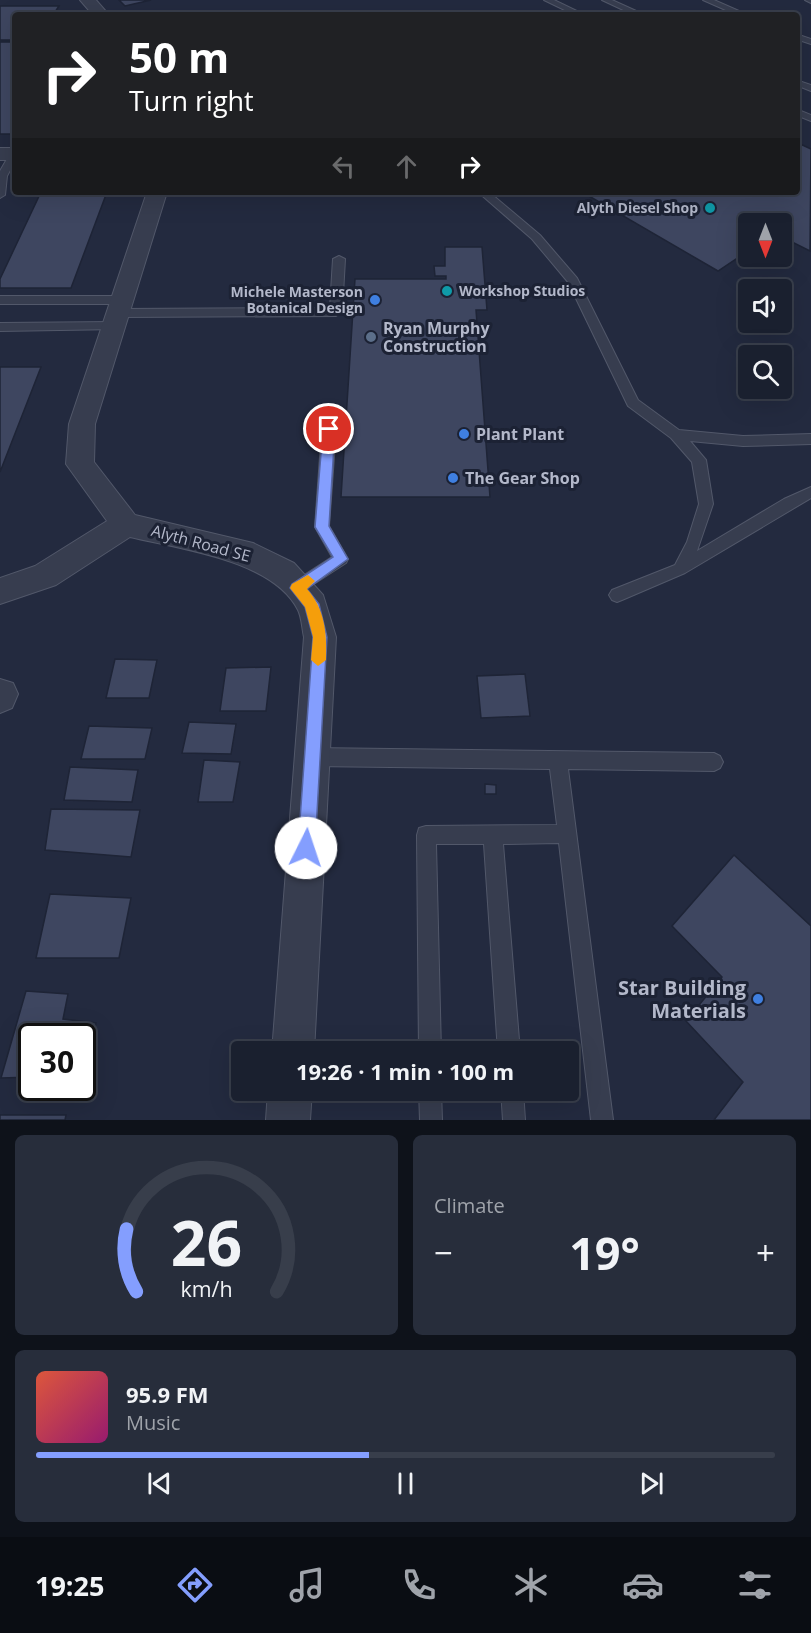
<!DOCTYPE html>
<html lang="en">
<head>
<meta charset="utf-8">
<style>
	body { margin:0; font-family:"Open Sans",sans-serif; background:#272d3b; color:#f1f3f6; height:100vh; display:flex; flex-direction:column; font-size:22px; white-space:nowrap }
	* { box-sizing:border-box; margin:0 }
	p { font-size:20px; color:#9fa3aa }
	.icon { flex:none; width:33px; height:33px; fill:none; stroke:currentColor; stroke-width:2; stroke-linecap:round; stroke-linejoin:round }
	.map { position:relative; height:1120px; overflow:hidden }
	.sheet { display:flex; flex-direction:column; gap:15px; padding:15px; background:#0e121a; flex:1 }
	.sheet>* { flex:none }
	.top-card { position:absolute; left:12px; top:12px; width:788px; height:183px; border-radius:6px; box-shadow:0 6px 24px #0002,0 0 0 2px #383e4b; background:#202124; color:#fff; overflow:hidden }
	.needle { width:39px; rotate:180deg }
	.fabs { position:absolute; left:738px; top:213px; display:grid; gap:12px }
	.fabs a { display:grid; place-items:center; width:54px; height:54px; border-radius:6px; background:#1a202f; box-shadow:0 6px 24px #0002,0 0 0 2px #383e4b; font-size:30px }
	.speed { position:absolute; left:18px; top:1023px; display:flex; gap:12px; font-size:30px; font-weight:700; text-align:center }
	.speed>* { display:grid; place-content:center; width:78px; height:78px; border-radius:50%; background:#1a202f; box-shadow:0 6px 24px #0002,0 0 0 2px #383e4b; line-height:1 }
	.speed .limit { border:3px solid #111; border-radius:9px; background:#fff; color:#111 }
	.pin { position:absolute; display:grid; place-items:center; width:51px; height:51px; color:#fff; margin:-26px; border:3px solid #fff; border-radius:50%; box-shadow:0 2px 6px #0007 }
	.me { position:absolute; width:66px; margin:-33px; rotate:4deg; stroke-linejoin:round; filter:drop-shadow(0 0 4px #0008) }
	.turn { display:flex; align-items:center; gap:21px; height:126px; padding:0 18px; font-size:27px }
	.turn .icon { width:78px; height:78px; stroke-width:2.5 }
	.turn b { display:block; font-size:42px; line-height:51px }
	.lanes { display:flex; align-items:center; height:57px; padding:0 18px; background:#0003; justify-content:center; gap:30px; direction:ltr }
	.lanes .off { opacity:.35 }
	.big { font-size:45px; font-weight:700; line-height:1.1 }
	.sheet .card { flex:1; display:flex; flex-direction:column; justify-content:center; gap:9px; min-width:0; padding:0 21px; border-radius:9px; background:#272d3b }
	.sheet .dial { align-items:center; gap:0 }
	.dial svg { height:156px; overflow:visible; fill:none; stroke:#383e4b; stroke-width:7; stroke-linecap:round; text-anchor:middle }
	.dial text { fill:#f1f3f6; stroke:none }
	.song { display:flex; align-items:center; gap:18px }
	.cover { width:72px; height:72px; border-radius:9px; background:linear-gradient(135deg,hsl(10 70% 55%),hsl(320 70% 35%)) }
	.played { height:6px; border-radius:3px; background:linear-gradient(90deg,#849efe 45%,#383e4b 45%) }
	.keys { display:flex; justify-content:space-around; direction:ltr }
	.heat { display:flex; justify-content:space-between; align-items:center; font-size:33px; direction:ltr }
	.sheet .tiles { flex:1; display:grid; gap:15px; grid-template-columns:1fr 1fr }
	.card:last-child { grid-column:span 2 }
	.trip { position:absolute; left:231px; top:1041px; width:348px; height:60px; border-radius:6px; background:#1a202f; box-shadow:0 6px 24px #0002,0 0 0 2px #383e4b; font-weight:700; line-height:60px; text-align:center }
	.dock { display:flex; height:96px; justify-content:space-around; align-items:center; background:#0a0d13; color:#9fa3aa }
	.dock .icon { width:42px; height:42px }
	.dock .current { color:#849efe }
	.dock b { font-size:27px; color:#f1f3f6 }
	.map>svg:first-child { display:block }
	.building { fill:#3e4660; stroke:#1e2436; stroke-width:1.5 }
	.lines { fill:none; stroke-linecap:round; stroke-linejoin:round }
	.lane-casing { stroke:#52586a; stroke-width:2 }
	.street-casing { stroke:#52586a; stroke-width:2 }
	.lane { fill:#373d4f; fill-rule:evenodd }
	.street { fill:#373d4f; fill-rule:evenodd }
	.route { fill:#849efe; stroke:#5667a5; stroke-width:1.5 }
	.slow { fill:#f59e0b }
	.culture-dot { fill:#0f9aa8; stroke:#1c2234; stroke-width:2 }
	.shop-dot { fill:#3f7fe0; stroke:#1c2234; stroke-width:2 }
	.service-dot { fill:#5c6f8a; stroke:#1c2234; stroke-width:2 }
	.labels { text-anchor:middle; stroke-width:6; stroke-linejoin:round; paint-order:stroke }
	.far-poi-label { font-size:14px; font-weight:bold; fill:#b3b8ca; stroke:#1c2234; text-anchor:end }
	.poi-label { font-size:16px; font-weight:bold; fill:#b3b8ca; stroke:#1c2234; text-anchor:start }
	.street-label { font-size:16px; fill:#b3b8ca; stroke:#1c2234 }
	.near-poi-label { font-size:20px; font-weight:bold; fill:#b3b8ca; stroke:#1c2234; text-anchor:end }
</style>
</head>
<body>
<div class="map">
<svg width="811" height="1120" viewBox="0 0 811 1120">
	<rect width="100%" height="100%" fill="#232a3f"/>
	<path class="building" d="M 119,0 L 151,0 L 125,6 Z
		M 0,6 L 59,6 L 53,15 L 15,15 L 15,40 L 0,40 Z
		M 0,42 L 15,42 L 15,134 L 0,134 Z
		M 796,142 L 811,149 L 810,251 L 782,237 L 782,224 L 748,224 L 748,245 L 744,248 L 748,251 L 718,271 L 582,192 L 796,192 Z
		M 41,192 L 107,192 L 71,288 L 0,288 L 0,279 Z
		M 445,247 L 482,247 L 487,310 L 476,310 L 490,497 L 341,497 L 355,279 L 446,279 L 446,276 L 435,276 L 434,266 L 445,266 Z
		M 0,367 L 41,367 L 0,472 Z
		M 115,659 L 157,660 L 149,698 L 106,698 Z
		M 271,667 L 266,711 L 220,711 L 226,668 Z
		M 525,674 L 530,716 L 481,718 L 477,676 Z
		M 189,722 L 236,724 L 231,754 L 182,753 Z
		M 89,726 L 152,728 L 145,759 L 81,759 Z
		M 204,760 L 240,762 L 233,802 L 198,802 Z
		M 70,767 L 138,770 L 132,802 L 64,800 Z
		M 485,784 L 496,785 L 496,794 L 485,794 Z
		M 51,809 L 140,810 L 131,857 L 45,850 Z
		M 734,855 L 811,926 L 811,1120 L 714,1120 L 743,1082 L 686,1021 L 722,977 L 672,926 Z
		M 50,894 L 131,898 L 119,958 L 36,958 Z
		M 26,991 L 68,994 L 63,1019 L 96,1023 L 88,1059 L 82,1058 L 82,1036 L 32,1036 L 32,1077 L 1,1078 Z
		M 0,1115 L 66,1115 L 65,1120 L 0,1120 Z"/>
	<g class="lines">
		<g class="lane-casing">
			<path id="lane" d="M 544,0 L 554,0 L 585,15 L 575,15 Z
				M 602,0 L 612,0 L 645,15 L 634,15 Z
				M 703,0 L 714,0 L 748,15 L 737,15 Z
				M 805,0 L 811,0 L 811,3 Z
				M 796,34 L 811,39 L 811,44 L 796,39 Z
				M 796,80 L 811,85 L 811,91 L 796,85 Z
				M 796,109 L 811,115 L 811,121 L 796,115 Z
				M 14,151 L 15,161 L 7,176 L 5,195 L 0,198 L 0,171 L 11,152 Z
				M 478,192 L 489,192 L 540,235 L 577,278 L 638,400 L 679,430 L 743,436 L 811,434 L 811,444 L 743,446 L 690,441 L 706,460 L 713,504 L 697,551 L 784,499 L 811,487 L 811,498 L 685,573 L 622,600 L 617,602 L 612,600 L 609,595 L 612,590 L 675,565 L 687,542 L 699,504 L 692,462 L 671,438 L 628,406 L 568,282 L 532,239 Z
				M 339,256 L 345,259 L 342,312 L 336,316 L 120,317 L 114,313 L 120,309 L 330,308 L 333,259 Z
				M 0,296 L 124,296 L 130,300 L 124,304 L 0,304 Z
				M 115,322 L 119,323 L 119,329 L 0,331 L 0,323 Z
				M 329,424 L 336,429 L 329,526 L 348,559 L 346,563 L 297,595 L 292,593 L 289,588 L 292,583 L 332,557 L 315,527 L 322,429 Z
				M 312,748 L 714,753 L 720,756 L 723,762 L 720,768 L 714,771 L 568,769 L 613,1120 L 591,1120 L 559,843 L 503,844 L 520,1052 L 498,1052 L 484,844 L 436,844 L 441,1052 L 419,1052 L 417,835 L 419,828 L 426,826 L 557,825 L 550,769 L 312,766 L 306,763 L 303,757 L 306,751 Z
				M 419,1090 L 441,1090 L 442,1120 L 420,1120 Z
				M 501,1090 L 523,1090 L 525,1120 L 503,1120 Z"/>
		</g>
		<g class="street-casing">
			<path id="street" d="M 80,0 L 96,0 L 109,15 L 93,15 Z
				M 0,148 L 15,148 L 15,160 L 0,160 Z
				M 147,192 L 167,192 L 95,424 L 94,462 L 135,515 L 253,543 L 294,563 L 323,595 L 336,637 L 314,1052 L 272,1052 L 304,637 C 302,629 302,618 298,610 C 273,560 180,549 130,537 L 56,585 L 0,604 L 0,578 L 35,566 L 107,521 L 66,464 L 69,424 Z
				M 0,679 L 13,683 L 18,694 L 12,708 L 0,713 Z
				M 268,1090 L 312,1090 L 310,1120 L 266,1120 Z"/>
		</g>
		<use href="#lane" class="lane"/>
		<use href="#street" class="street"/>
	</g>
	<path class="route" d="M 329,424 L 335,429 L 329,526 L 348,559 L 307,589 L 319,604 L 327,637 L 315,848 L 312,854 L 306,856 L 300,854 L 298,848 L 313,637 L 305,607 L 290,588 L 292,584 L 333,557 L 315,527 L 323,429 Z"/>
	<path class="slow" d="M 308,575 L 315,581 L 307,589 C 325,609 327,633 326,660 L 318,666 L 311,660 L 313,637 L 305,607 L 290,588 L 292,584 Z"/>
	<g class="culture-dot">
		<circle cx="710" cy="208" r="6"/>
		<circle cx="447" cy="291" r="6"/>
	</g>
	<g class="shop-dot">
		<circle cx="375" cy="300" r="6"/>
		<circle cx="464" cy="434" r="6"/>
		<circle cx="453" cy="478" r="6"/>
		<circle cx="758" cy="999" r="6"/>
	</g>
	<circle class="service-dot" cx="371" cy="337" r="6"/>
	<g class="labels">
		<g class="far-poi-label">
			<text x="698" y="213">Alyth Diesel Shop</text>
			<text x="459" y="296" text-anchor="start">Workshop Studios</text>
			<text x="363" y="297">Michele Masterson<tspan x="363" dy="16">Botanical Design</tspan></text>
		</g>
		<g class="poi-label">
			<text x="383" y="334">Ryan Murphy<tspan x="383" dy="18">Construction</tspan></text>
			<text x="476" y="440">Plant Plant</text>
			<text x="465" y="484">The Gear Shop</text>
		</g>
		<g class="street-label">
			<text transform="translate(201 543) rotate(15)" y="6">Alyth Road SE</text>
		</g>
		<g class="near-poi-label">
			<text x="746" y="995">Star Building<tspan x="746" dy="23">Materials</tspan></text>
		</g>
	</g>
</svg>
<div class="fabs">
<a><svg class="needle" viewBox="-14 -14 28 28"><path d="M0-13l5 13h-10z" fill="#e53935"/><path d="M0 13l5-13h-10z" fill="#9fa3aa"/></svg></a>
<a><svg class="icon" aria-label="sound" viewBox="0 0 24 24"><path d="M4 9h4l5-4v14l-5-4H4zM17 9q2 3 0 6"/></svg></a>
<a><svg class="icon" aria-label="search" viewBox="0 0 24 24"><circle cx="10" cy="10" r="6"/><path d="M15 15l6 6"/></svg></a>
</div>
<div class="speed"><div class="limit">30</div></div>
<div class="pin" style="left:329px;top:429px;background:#d93025"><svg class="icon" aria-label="arrive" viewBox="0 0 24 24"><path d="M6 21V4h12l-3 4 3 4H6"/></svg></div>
<svg class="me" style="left:306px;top:848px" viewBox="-20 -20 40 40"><circle r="19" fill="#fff"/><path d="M0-13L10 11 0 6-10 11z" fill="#849efe"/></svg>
<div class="trip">19:26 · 1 min · 100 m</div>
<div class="top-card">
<div class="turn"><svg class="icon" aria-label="right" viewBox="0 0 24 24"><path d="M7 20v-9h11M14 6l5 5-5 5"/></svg><div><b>50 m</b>Turn right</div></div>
<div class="lanes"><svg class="icon off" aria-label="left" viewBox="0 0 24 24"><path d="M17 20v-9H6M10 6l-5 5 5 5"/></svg><svg class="icon off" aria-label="ahead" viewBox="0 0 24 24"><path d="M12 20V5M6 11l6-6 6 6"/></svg><svg class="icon" aria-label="right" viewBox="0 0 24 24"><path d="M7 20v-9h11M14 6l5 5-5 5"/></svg></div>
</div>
</div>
<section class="sheet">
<div class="tiles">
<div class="card dial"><svg viewBox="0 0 100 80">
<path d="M14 69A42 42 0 1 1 86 69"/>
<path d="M14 69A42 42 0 0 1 9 37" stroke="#849efe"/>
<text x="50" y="56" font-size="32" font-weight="700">26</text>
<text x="50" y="72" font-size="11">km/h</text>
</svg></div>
<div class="card"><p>Climate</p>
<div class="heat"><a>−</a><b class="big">19°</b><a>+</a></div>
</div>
<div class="card">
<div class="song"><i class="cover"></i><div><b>95.9 FM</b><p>Music</p></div></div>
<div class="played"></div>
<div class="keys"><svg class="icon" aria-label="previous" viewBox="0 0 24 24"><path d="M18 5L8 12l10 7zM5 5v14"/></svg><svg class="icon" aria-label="pause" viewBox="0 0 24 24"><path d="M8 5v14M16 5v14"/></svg><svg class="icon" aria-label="next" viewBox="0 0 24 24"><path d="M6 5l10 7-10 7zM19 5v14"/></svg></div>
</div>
</div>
</section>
<nav class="dock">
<b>19:25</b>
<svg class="icon current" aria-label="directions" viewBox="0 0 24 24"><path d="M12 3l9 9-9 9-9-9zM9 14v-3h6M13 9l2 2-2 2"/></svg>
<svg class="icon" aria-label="music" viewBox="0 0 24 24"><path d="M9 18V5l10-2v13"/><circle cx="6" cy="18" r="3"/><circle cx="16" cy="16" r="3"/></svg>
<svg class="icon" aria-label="phone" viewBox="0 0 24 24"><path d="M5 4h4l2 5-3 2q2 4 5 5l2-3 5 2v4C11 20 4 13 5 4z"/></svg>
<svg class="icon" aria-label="climate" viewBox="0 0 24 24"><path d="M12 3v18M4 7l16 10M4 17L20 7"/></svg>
<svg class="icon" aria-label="car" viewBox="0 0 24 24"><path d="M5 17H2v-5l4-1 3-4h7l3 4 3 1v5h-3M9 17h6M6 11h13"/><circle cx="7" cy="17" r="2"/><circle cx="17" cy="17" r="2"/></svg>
<svg class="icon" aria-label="filters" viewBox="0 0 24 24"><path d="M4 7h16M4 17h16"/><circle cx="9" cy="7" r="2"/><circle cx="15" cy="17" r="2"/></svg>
</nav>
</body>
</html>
